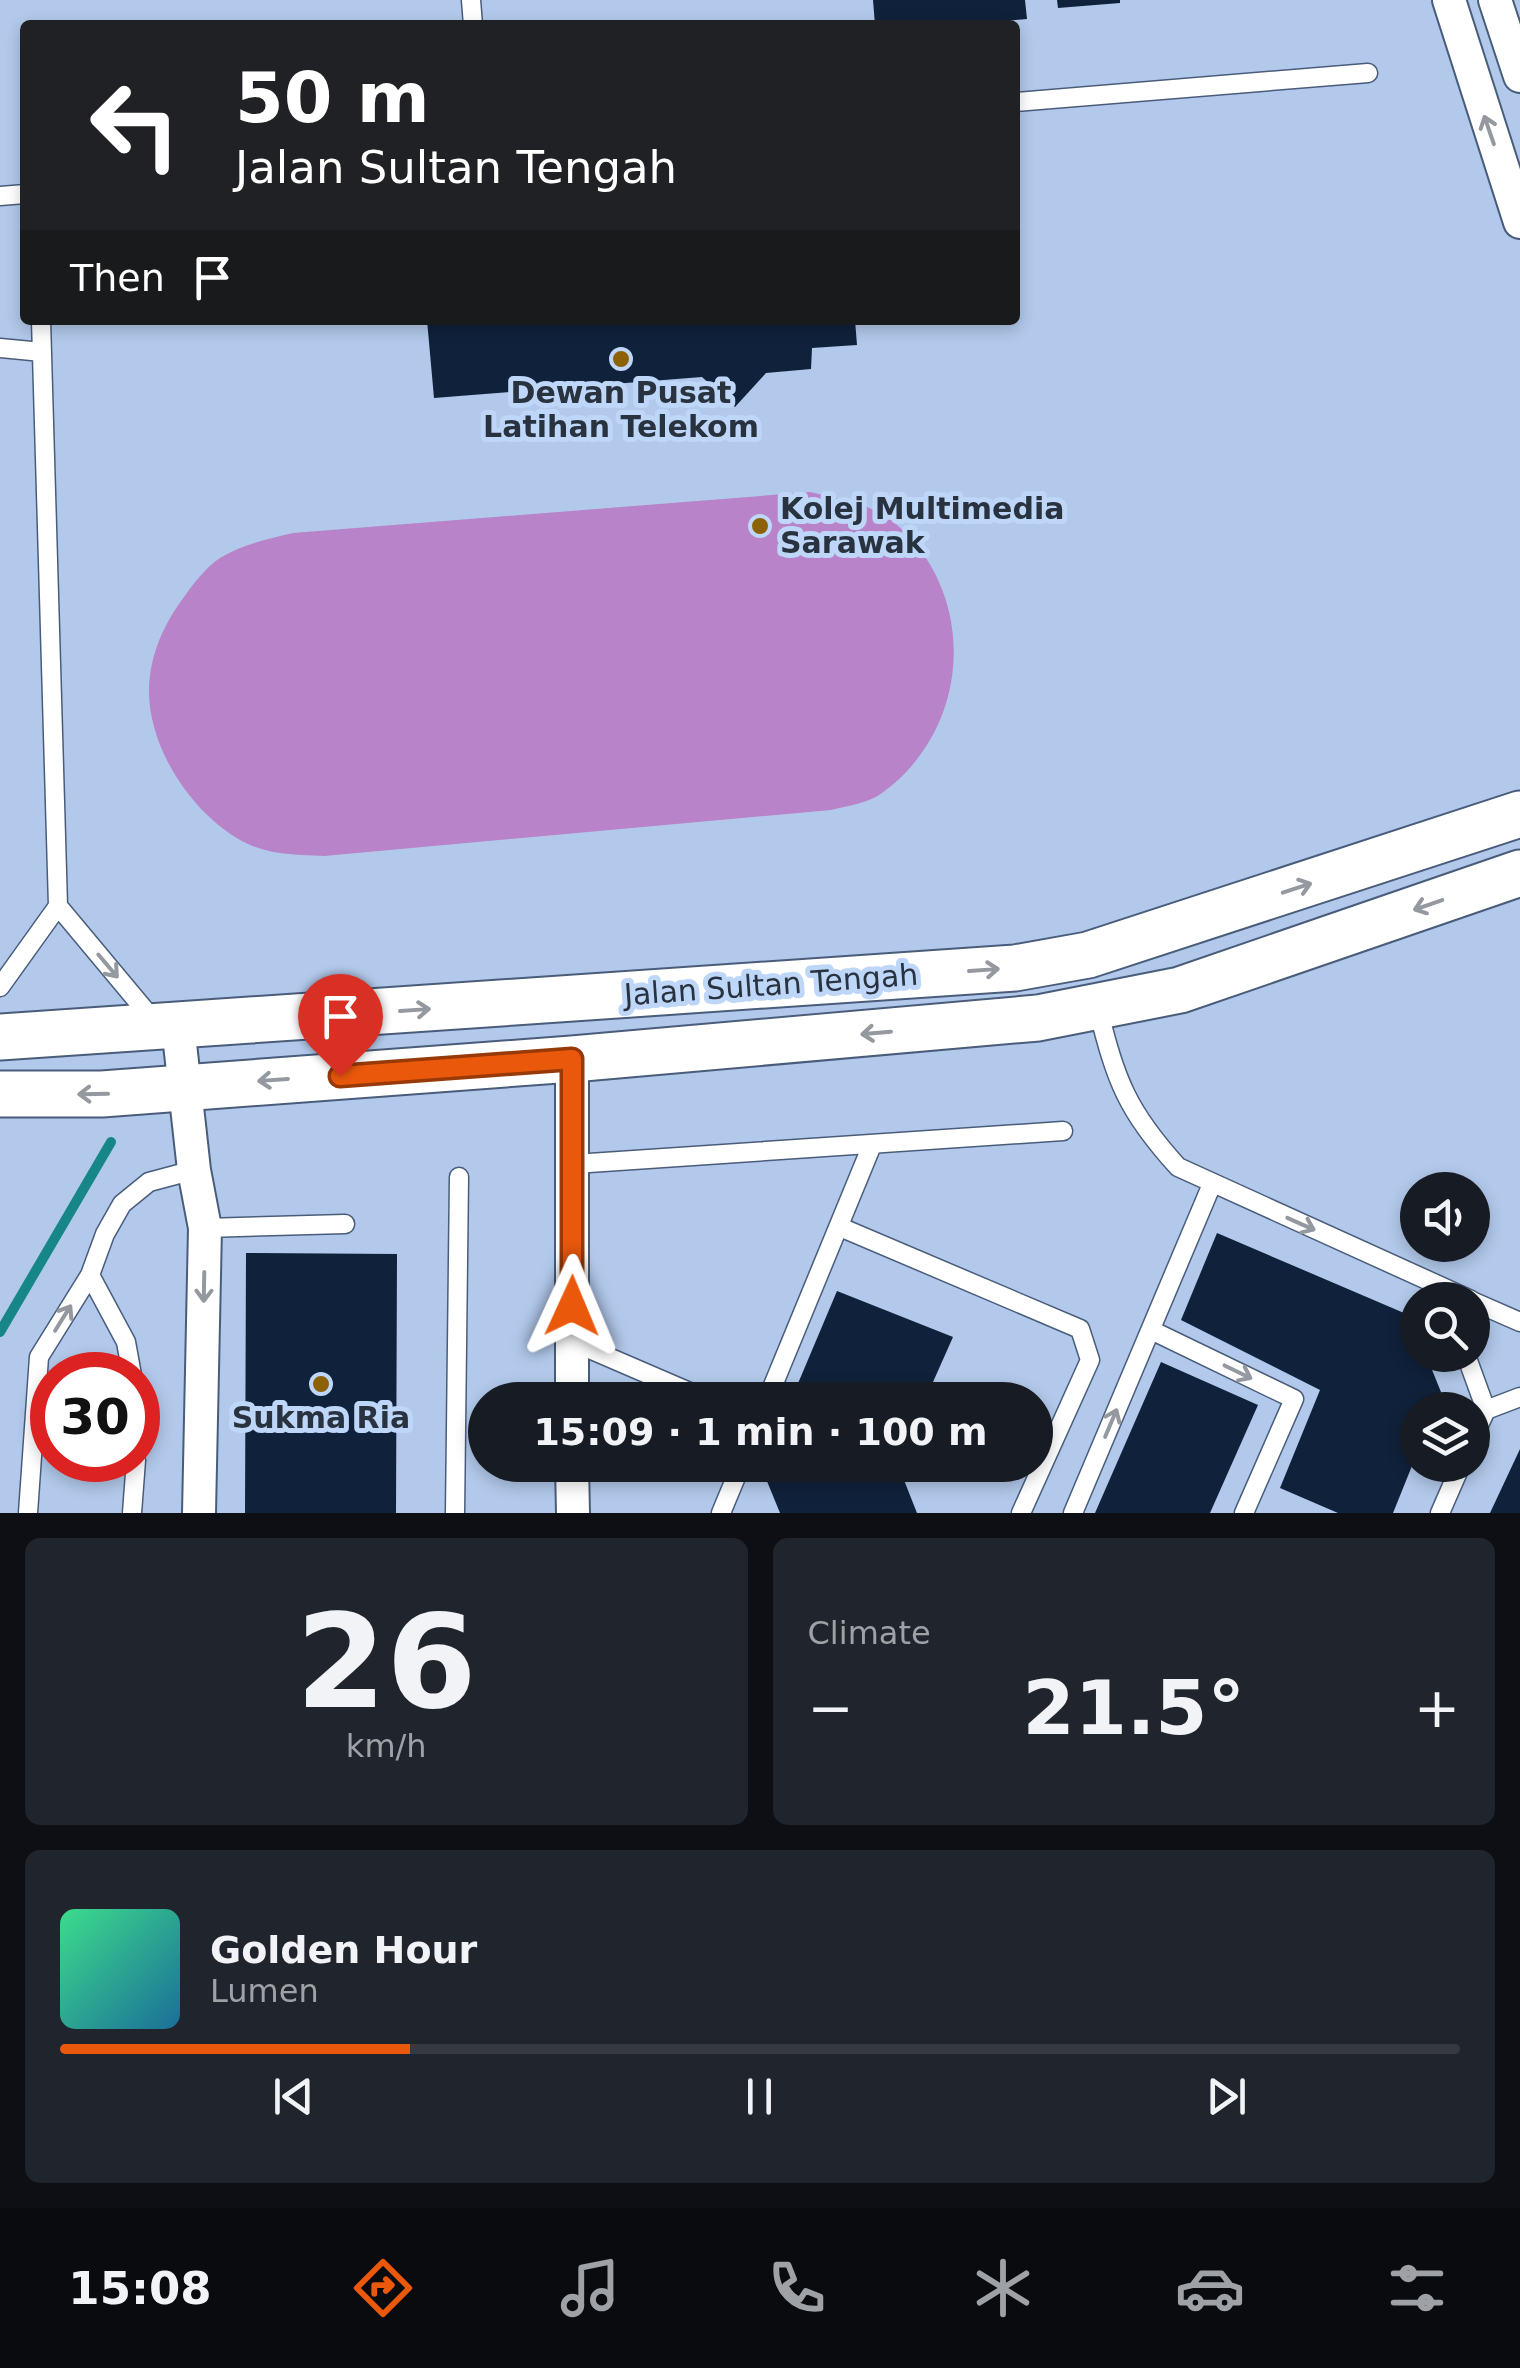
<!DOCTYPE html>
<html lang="en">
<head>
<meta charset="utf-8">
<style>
	body { margin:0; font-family:"DejaVu Sans",sans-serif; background:#20242c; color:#f1f3f6; height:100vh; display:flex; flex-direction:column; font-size:38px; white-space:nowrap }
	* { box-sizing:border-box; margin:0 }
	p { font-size:32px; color:#9ea1a6 }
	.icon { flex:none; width:55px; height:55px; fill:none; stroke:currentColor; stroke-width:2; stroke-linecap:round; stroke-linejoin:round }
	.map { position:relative; height:1513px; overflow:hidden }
	.drawer { display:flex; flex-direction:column; gap:25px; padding:25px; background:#0d0f14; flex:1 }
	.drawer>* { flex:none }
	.hud { position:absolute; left:20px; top:20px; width:1000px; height:305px; border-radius:10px; box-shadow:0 5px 15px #0003; background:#202124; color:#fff; overflow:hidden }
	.fabs { position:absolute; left:1400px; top:1172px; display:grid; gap:20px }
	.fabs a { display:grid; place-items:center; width:90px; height:90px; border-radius:50%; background:#171b24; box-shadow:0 5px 15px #0003; font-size:50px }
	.speed { position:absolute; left:30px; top:1352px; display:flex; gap:20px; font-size:50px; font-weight:700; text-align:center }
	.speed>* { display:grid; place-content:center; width:130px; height:130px; border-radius:50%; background:#171b24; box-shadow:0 5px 15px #0003; line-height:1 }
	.speed .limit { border:15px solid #d22; background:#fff; color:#111 }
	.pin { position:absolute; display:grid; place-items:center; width:85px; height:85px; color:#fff; margin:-102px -42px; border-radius:50% 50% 50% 0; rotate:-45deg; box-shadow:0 0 10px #0007 }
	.pin .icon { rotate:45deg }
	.me { position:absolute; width:110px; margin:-55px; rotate:1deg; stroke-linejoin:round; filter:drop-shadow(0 0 8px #0008) }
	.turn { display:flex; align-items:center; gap:35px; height:210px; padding:0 50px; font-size:45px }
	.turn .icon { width:130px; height:130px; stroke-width:2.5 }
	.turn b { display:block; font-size:70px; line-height:85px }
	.then { display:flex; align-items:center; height:95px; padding:0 50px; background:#0003; gap:20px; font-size:38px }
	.big { font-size:75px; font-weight:700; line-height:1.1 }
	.drawer .widget { flex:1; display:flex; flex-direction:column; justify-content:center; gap:15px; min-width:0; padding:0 35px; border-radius:15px; background:#20242c }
	.drawer .dial { align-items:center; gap:0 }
	.dial b { font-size:130px; line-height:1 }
	.song { display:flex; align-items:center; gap:30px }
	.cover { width:120px; height:120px; border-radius:15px; background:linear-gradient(135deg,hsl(150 70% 55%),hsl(200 70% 35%)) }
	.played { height:10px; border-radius:5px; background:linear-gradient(90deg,#ea580c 25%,#363941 25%) }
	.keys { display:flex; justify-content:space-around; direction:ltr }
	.heat { display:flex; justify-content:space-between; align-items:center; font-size:55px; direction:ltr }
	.drawer .tiles { flex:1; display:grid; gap:25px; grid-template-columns:1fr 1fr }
	.widget:last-child { grid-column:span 2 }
	.trip { position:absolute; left:468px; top:1382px; width:585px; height:100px; border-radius:50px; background:#171b24; box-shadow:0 5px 15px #0003; font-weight:700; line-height:100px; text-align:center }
	.tab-bar { display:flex; height:160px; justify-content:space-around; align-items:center; background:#090b0e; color:#9ea1a6 }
	.tab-bar .icon { width:70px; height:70px }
	.tab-bar .active { color:#ea580c }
	.tab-bar b { font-size:45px; color:#f1f3f6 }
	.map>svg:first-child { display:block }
	.green { fill:#b883c8 }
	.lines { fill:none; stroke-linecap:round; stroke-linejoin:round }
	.stream { stroke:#178689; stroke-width:10 }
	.building { fill:#10213b }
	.service-casing { stroke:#495d7b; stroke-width:21 }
	.minor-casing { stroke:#495d7b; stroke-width:36 }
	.secondary-casing { stroke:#495d7b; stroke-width:49 }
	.service { stroke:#fff; stroke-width:18 }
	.minor { stroke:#fff; stroke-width:32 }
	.secondary { stroke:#fff; stroke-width:45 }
	.oneway { stroke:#94989f }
	.route-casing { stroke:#983908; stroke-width:25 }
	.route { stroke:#ea580c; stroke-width:18 }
	.poi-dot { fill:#8d6206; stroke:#bed6f8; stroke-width:4 }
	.labels { text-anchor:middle; stroke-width:10; stroke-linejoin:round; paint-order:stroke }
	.poi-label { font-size:30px; font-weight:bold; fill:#29323f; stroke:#bed6f8 }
	.street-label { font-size:30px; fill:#29323f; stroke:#bed6f8 }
</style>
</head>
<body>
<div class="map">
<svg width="1520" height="1513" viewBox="0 0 1520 1513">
	<rect width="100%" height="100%" fill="#b2c9eb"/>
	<path class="green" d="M 810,492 C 838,499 874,504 896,524 C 979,596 971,729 882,793 C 869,803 847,806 831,810 L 324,856 C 299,855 271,855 248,844 C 194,818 148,749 149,689 C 150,654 164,624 184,597 C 193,584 207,566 220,558 C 243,544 268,539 293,533 Z"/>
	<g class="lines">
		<path class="stream" d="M 0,1332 L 111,1142"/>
	</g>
	<path class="building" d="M 873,0 L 1025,0 L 1027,19 L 962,25 L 875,25 Z
		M 1057,0 L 1120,0 L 1120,3 L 1058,8 Z
		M 427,320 L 855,320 L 857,345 L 812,348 L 811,369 L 766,373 L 735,407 L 702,377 L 434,398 Z
		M 1217,1233 L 1411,1316 L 1418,1332 L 1418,1355 L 1426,1355 L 1441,1392 L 1434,1410 L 1418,1410 L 1418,1451 L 1393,1513 L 1338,1513 L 1280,1488 L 1320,1390 L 1181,1320 Z
		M 246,1253 L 397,1254 L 396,1513 L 245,1513 Z
		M 837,1291 L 953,1337 L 925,1400 L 791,1400 Z
		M 1161,1362 L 1258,1405 L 1210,1513 L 1095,1513 Z
		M 1520,1449 L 1520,1513 L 1490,1513 Z
		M 764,1465 L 898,1465 L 917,1513 L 780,1513 L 762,1469 Z"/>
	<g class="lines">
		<g class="service-casing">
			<path id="service" d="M 471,0 L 473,25
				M 1015,102 L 1368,73
				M 0,196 L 25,194
				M 0,348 L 42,352
				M 58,906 L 154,1021
				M 0,987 L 58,906 L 41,320
				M 1098,1009 C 1116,1081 1127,1111 1178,1167 L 1471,1300
				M 574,1164 L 1063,1131
				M 840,1227 L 1080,1329 L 1090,1360 L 1021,1513
				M 205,1228 L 345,1224
				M 90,1275 L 126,1342 L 132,1375
				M 1472,1301 L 1520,1322
				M 1151,1330 L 1294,1399 L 1244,1513
				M 571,1341 L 708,1400
				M 1466,1355 L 1486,1410 L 1472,1440
				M 767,1400 L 872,1145
				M 138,1409 L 138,1448
				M 1486,1410 L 1520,1397
				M 28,1513 L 39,1357 L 90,1275 L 105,1234 L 122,1204 L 149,1182 L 194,1170
				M 132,1513 L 136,1460
				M 455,1513 L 459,1177
				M 721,1513 L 741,1465
				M 1073,1513 L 1212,1184
				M 1440,1513 L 1461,1465"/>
		</g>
		<g class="minor-casing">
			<path id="minor" d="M 1449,0 L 1520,222
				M 1495,0 L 1520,76
				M 178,1026 L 194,1170 L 205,1228 L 199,1513
				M 572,1400 L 572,1059
				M 572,1465 L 573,1513"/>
		</g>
		<g class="secondary-casing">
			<path id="secondary" d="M 0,1037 L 1015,968 L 1088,955 L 1520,814
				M 0,1094 L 102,1094 L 572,1059 L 1038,1018 L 1180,990 L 1520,873"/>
		</g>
		<use href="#service" class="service"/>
		<use href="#minor" class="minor"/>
		<use href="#secondary" class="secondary"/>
	</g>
	<defs><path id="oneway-shaft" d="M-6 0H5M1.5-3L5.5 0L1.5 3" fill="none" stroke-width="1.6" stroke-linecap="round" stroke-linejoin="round" transform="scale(2.5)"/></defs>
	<g class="oneway">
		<use href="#oneway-shaft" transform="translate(1489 130) rotate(-109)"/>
		<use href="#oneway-shaft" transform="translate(1297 888) rotate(-18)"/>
		<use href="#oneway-shaft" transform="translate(1428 905) rotate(161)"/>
		<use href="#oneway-shaft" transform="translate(108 966) rotate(50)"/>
		<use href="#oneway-shaft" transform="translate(984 970) rotate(-4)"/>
		<use href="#oneway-shaft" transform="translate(415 1010) rotate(-4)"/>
		<use href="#oneway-shaft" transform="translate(876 1033) rotate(175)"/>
		<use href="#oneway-shaft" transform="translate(273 1080) rotate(176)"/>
		<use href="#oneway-shaft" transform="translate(93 1094) rotate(179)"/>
		<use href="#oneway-shaft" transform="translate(1301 1224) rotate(24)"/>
		<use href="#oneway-shaft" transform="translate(204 1287) rotate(91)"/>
		<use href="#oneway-shaft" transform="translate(63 1318) rotate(-58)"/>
		<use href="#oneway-shaft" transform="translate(1238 1372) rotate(26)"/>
		<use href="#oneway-shaft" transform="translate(1111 1423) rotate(-67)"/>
	</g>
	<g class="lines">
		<g class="route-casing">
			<path id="route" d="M 340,1076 L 572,1059 L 572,1306"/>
		</g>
		<use href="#route" class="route"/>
	</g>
	<g class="poi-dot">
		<circle cx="621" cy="359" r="10"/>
		<circle cx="760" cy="526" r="10"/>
		<circle cx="321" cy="1384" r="10"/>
	</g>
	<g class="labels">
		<g class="poi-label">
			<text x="621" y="403">Dewan Pusat<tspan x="621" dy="34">Latihan Telekom</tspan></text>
			<text x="780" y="519" text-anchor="start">Kolej Multimedia<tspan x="780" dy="34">Sarawak</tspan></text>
			<text x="321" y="1428">Sukma Ria</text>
		</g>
		<g class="street-label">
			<text transform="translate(771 985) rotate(-4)" y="10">Jalan Sultan Tengah</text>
		</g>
	</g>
</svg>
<div class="fabs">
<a><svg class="icon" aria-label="sound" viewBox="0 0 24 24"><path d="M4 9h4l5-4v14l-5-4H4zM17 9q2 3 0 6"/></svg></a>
<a><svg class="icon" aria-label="search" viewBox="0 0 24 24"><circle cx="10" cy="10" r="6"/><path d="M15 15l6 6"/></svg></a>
<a><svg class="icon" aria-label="layers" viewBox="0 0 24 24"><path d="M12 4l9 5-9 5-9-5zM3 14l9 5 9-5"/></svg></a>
</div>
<div class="speed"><div class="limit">30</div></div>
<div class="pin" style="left:340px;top:1076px;background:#d93025"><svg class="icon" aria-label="arrive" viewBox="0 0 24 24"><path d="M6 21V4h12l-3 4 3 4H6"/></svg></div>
<svg class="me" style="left:572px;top:1306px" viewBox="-20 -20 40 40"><path d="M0-17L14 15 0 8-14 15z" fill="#ea580c" stroke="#fff" stroke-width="4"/></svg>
<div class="trip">15:09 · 1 min · 100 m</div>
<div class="hud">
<div class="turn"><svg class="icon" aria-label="left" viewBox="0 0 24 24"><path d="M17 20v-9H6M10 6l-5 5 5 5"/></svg><div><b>50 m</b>Jalan Sultan Tengah</div></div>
<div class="then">Then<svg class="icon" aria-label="arrive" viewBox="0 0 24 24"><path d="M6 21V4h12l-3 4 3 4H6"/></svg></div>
</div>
</div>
<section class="drawer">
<div class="tiles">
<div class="widget dial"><b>26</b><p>km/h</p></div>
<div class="widget"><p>Climate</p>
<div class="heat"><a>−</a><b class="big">21.5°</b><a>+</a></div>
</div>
<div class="widget">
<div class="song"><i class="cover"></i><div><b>Golden Hour</b><p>Lumen</p></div></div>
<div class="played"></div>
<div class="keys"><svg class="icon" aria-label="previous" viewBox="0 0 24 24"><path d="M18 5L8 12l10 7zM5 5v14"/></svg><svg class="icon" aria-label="pause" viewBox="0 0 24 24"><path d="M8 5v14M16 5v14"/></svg><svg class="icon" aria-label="next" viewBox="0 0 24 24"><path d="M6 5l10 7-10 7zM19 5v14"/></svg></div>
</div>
</div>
</section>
<nav class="tab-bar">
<b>15:08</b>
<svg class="icon active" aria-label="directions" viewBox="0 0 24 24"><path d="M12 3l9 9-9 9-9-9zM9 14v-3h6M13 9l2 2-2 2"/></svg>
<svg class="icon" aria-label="music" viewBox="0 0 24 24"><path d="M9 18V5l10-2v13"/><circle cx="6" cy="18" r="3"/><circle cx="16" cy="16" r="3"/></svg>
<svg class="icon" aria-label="phone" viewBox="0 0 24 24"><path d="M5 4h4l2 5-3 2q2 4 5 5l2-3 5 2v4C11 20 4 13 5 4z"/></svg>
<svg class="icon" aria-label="climate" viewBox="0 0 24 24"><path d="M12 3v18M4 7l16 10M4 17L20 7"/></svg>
<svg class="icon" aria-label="car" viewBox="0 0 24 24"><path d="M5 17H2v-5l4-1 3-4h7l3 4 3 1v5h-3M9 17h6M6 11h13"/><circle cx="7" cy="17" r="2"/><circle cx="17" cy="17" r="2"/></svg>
<svg class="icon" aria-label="filters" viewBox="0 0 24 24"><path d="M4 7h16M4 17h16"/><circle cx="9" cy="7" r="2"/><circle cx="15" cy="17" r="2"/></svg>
</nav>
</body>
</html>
